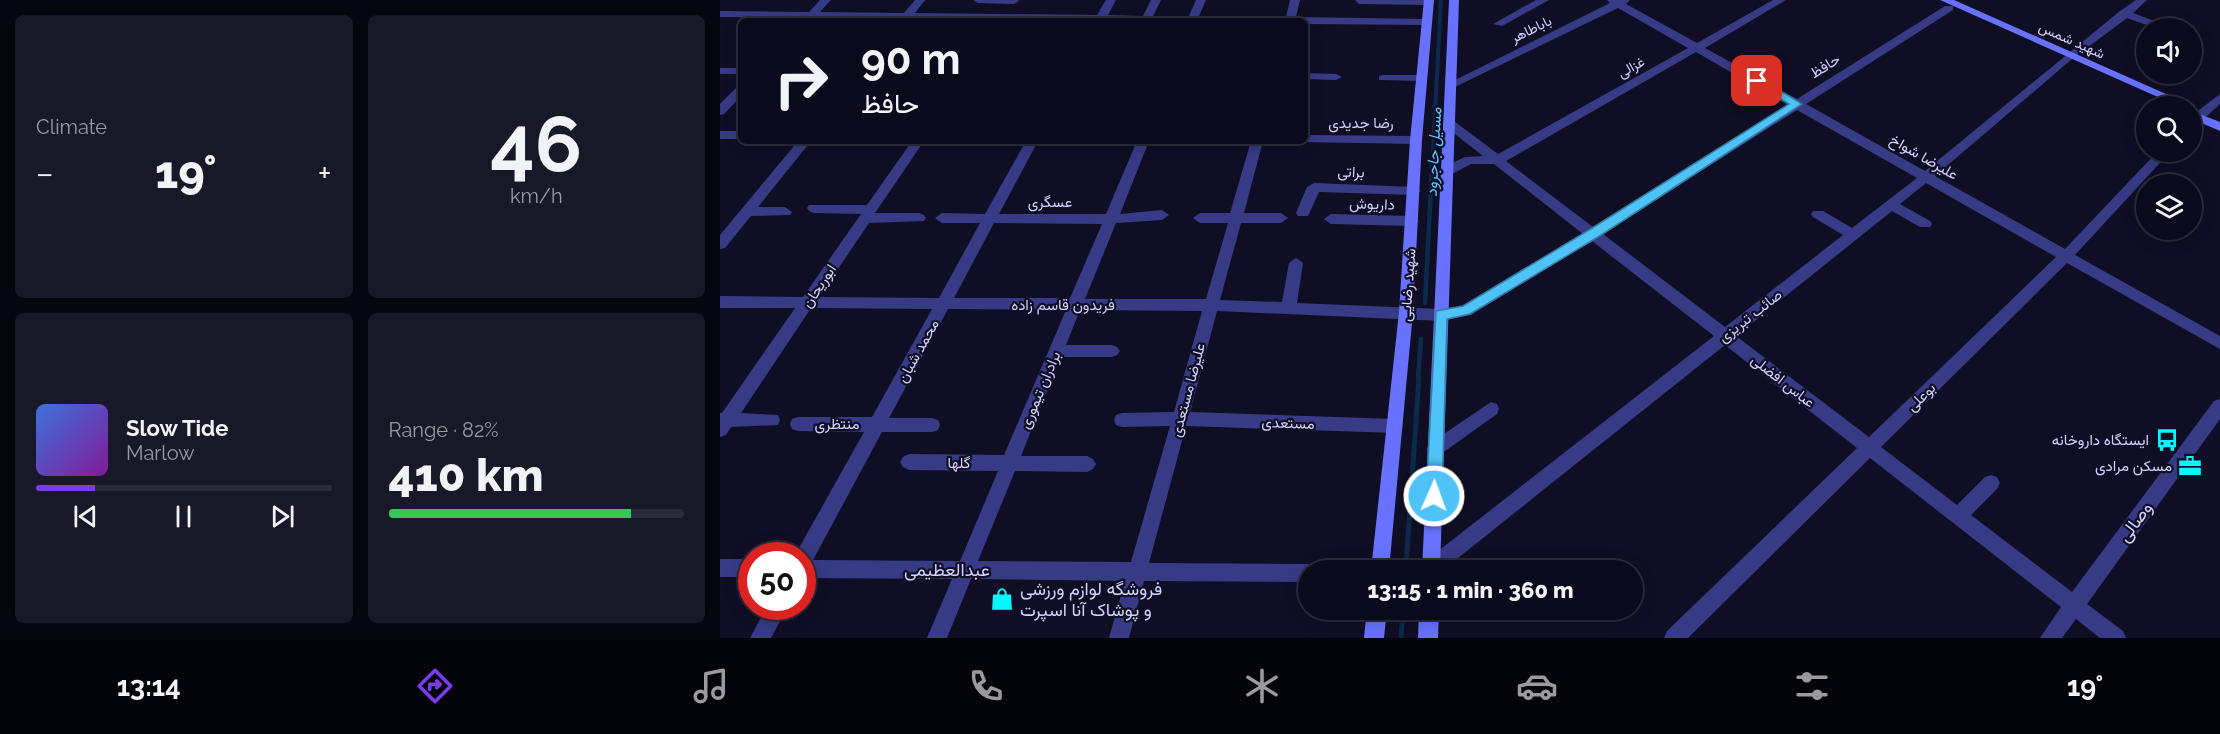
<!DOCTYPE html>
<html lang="en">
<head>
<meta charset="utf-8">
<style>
	body { margin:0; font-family:Raleway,Vazirmatn,sans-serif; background:#191829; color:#f1f3f6; height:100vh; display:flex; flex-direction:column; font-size:22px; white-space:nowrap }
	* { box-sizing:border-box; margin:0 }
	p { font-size:20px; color:#9a9aa3 }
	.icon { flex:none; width:33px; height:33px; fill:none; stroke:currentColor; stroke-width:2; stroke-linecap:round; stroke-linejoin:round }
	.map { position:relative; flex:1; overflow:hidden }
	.side { display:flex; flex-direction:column; gap:15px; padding:15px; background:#06060f; width:720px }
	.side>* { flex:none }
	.guide { position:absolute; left:18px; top:18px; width:570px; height:126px; border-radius:9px; box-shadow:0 3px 15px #0003,0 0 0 2px #2b2b3b; background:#0b0a1c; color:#f1f3f6; overflow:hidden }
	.fabs { position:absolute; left:1416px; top:18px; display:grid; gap:12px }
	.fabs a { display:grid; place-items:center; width:66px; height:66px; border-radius:50%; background:#0b0a1c; box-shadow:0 3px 15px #0003,0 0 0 2px #2b2b3b; font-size:30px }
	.speed { position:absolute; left:18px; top:542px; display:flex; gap:12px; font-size:30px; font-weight:700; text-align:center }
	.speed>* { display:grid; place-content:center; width:78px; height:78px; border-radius:50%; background:#0b0a1c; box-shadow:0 3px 15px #0003,0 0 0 2px #2b2b3b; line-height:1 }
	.speed .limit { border:9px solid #d22; background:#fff; color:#111 }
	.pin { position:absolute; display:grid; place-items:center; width:51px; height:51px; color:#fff; margin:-26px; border-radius:12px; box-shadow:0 3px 9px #0006 }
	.me { position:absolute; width:66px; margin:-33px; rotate:2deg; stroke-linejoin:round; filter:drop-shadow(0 0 4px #0008) }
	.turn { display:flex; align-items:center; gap:21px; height:126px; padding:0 24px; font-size:27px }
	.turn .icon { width:78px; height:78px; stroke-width:2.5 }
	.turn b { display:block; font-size:42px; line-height:51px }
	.big { font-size:45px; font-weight:800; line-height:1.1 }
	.side .card { flex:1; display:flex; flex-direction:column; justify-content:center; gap:9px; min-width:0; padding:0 21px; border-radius:9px; background:#191829 }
	.side .dial { align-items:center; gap:0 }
	.dial b { font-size:78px; line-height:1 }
	.song { display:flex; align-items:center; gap:18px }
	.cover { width:72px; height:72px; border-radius:9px; background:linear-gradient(135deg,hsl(220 70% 55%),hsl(290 70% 35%)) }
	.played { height:6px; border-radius:3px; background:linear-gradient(90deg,#7c3aed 20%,#2b2b3b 20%) }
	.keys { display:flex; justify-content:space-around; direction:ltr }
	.heat { display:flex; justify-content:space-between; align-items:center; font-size:33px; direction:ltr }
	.charge { height:9px; border-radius:4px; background:linear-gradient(90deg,#34c759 82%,#2b2b3b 0) }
	.side .tiles { flex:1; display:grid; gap:15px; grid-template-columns:repeat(2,1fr) }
	.trip { position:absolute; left:578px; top:560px; width:345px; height:60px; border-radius:30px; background:#0b0a1c; box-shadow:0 3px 15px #0003,0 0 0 2px #2b2b3b; font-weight:800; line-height:60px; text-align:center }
	.tab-bar { display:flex; height:96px; justify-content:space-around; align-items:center; background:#04040b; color:#9a9aa3 }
	.tab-bar .icon { width:42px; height:42px }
	.tab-bar .on { color:#7c3aed }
	.tab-bar b { font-size:27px; color:#f1f3f6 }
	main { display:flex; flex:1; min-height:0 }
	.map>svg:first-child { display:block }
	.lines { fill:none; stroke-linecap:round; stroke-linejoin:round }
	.stream-far2 { stroke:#0b294b; stroke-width:4 }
	.stream-far1 { stroke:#0b294b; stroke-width:4.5 }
	.stream { stroke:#0b294b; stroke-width:5 }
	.minor { fill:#373b85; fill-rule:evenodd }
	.secondary { fill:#6872ff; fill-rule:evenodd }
	.route { fill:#4fc3f7; stroke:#337fa1; stroke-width:1.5 }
	.labels { text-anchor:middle; stroke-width:4.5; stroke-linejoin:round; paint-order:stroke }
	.far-street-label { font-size:14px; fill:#d2d1ff; stroke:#0f0e25 }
	.street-label { font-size:15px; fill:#d2d1ff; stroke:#0f0e25 }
	.poi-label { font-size:15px; fill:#d2d1ff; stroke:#0f0e25; text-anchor:end }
	.water-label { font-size:16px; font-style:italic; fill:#5fc3ff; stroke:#0f0e25 }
	.near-street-label { font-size:18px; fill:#d2d1ff; stroke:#0f0e25 }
	.near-poi-label { font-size:18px; fill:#d2d1ff; stroke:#0f0e25; text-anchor:start }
</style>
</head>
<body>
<main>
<section class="side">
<div class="tiles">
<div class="card"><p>Climate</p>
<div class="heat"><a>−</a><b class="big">19°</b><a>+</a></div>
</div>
<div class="card dial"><b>46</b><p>km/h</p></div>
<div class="card">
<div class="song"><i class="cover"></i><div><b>Slow Tide</b><p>Marlow</p></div></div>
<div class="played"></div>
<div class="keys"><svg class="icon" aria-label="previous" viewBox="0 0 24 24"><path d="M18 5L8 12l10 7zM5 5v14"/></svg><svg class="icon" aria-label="pause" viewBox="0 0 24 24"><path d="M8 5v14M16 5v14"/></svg><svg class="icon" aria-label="next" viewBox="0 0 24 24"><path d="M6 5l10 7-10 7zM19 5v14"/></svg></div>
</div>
<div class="card"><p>Range · 82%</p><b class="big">410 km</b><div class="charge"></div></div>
</div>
</section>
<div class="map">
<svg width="1500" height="638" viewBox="0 0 1500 638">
	<rect width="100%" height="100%" fill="#0f0e25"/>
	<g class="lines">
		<path class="stream-far2" d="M 712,169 L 721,0"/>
		<path class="stream-far1" d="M 705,303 L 712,167
			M 698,378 L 701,339"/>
		<path class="stream" d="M 686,567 L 699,377
			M 681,638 L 683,609"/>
		<path class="minor" d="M 100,0 L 111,0 L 100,12 L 184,13 L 195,0 L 205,0 L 195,13 L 377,15 L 386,0 L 396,0 L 388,15 L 423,16 L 431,0 L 441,0 L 433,16 L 469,16 L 476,0 L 486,0 L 479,16 L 566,17 L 570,0 L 580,0 L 576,17 L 707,19 L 712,22 L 707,25 L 585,24 L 585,21 L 178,21 L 179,19 L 95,18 L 92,21 L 84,21 L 83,18 L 0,17 L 0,11 L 89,12 Z
			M 253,0 L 298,0 L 299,1 L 294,4 L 258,3 Z
			M 635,0 L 712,0 L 713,2 L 708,5 L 639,4 Z
			M 816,0 L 829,0 L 782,26 L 773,24 Z
			M 887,0 L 910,0 L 906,4 L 977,43 L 1053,0 L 1066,0 L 985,48 L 1077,99 L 1225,6 L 1233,6 L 1233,10 L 1086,104 L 1205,171 L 1400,11 L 1416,0 L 1427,0 L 1413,13 L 1445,25 L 1445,28 L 1435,28 L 1407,18 L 1352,59 L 1215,176 L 1345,249 L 1437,152 L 1450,152 L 1355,255 L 1500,336 L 1500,349 L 1347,263 L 1161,447 L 1237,505 L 1265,477 L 1271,475 L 1277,477 L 1280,483 L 1277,489 L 1251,515 L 1352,592 L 1494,401 L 1500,399 L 1500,419 L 1367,604 L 1403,631 L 1406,638 L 1380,638 L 1356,619 L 1342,638 L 1320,638 L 1341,607 L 1150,458 L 968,638 L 944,638 L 947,631 L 1137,448 L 1005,345 L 723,570 L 702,570 L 704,562 L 994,336 L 872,241 L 751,315 L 721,321 L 497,311 L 470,412 L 675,419 L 681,421 L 683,426 L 681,431 L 675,433 L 466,426 L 429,563 L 588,564 L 595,567 L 596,570 L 588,570 L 588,582 L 424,581 L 409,638 L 389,638 L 405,581 L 251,579 L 227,638 L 207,638 L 232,579 L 82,578 L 82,555 L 75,555 L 144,432 L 78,431 L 72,429 L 70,424 L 72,419 L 78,417 L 152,417 L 212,309 L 91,308 L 21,413 L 58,415 L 60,420 L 58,425 L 11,427 L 6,435 L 0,437 L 0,413 L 2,413 L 75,308 L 0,308 L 0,296 L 83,297 L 141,214 L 94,213 L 89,211 L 87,208 L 89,205 L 147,205 L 192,141 L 204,141 L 155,213 L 199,213 L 204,215 L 206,218 L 204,221 L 149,223 L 99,297 L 219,298 L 260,223 L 222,223 L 215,218 L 222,213 L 265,214 L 306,141 L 318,141 L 279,214 L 386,214 L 417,141 L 429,141 L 400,214 L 442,210 L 449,215 L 442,220 L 396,223 L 365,299 L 486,299 L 508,223 L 480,223 L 473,218 L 480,213 L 510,213 L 531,141 L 543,141 L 524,213 L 561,213 L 568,218 L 561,223 L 521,223 L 500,300 L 562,302 L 569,263 L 576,258 L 583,263 L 577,303 L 721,309 L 743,306 L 863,234 L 774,164 L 751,164 L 732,174 L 722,174 L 722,168 L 745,157 L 763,156 L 726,127 L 726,121 L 734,121 L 778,154 L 968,48 L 898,8 L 735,87 L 727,87 L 725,85 L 890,3 ZM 976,52 L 1068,105 L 873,227 L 786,161 ZM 1077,110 L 1197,178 L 1132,228 L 1103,211 L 1093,211 L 1091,214 L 1093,217 L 1123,235 L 1005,327 L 883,234 ZM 1206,183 L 1336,257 L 1149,437 L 1016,336 L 1172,211 L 1200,227 L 1210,227 L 1212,224 L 1210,221 L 1180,204 ZM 274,223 L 382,224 L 350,298 L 234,298 ZM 228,309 L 346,310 L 284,455 L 189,454 L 183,457 L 180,462 L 183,467 L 189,470 L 278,471 L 240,561 L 93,560 L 162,432 L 212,432 L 218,430 L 220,425 L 218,420 L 212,418 L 169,418 ZM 360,310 L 482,311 L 454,412 L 402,413 L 396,415 L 394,420 L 396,425 L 402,427 L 450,426 L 411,562 L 258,561 L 295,471 L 367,472 L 373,469 L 376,464 L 373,459 L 367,456 L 301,456 L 341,357 L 392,357 L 397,355 L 400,351 L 397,347 L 392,345 L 346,345 Z
			M 0,68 L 21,68 L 21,74 L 0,74 Z
			M 585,73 L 616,74 L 622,77 L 616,80 L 585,79 Z
			M 663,75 L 702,75 L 708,78 L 702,81 L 659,80 L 659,76 Z
			M 21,86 L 21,96 L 4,114 L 0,115 L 0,104 L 17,87 Z
			M 1500,94 L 1500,104 L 1487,116 L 1479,116 L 1479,110 Z
			M 0,131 L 21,131 L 21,139 L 0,139 Z
			M 585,135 L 696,136 L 702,140 L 696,144 L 581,142 L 585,141 Z
			M 78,141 L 91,141 L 38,207 L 65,207 L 72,212 L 70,215 L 31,216 L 5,248 L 0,249 L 0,235 Z
			M 594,183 L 694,187 L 701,191 L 694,195 L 599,192 L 588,216 L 578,216 L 576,213 L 587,187 Z
			M 611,214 L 692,216 L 699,221 L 692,226 L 611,224 L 604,219 Z
			M 771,402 L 777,404 L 779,409 L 777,414 L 721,454 L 715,456 L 709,454 L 707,449 L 709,444 Z
			M 0,559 L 32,559 L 32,577 L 0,577 Z
			M 47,606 L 68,606 L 51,638 L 30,638 Z"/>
		<path class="secondary" d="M 704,0 L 714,0 L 702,140 L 693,312 L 669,570 L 651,570 L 679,312 L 690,140 Z
			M 729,0 L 739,0 L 720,570 L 702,570 Z
			M 1220,0 L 1234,0 L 1473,106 L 1472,108 L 1458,106 Z
			M 1472,111 L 1500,122 L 1500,131 L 1472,119 Z
			M 647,609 L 667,609 L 664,638 L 644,638 Z
			M 699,609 L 719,609 L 718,638 L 698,638 Z"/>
	</g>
	<path class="route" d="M 1033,79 L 1041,79 L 1082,104 L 878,237 L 750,314 L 727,319 L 722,496 L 719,502 L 714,504 L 708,502 L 706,496 L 716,311 L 743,306 L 869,230 L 1069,104 L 1033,83 Z"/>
	<defs>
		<g id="bus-bare" transform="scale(1.8)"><path d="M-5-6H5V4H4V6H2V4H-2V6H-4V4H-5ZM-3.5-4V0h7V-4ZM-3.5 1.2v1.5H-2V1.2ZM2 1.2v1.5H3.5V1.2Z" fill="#00fafc" stroke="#0f0e25" stroke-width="2.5" paint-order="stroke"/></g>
		<g id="office-bare" transform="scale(1.8)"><path d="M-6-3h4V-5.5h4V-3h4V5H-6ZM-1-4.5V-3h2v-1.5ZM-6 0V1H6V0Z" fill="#00fafc" stroke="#0f0e25" stroke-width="2.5" paint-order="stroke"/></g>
		<g id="shop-bare" transform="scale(1.8)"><path d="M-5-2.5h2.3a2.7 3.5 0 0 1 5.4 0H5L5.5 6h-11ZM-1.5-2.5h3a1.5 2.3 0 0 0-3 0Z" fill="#00fafc" stroke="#0f0e25" stroke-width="2.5" paint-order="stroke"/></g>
	</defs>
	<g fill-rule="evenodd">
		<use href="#bus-bare" x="1447" y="440"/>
		<use href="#office-bare" x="1470" y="466"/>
		<use href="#shop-bare" x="282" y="599"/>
	</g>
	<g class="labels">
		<g class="far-street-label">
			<text transform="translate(811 29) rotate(-26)" y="5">باباطاهر</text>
			<text transform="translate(1352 40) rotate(24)" y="5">شهید شمس</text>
			<text transform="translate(911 67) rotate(-29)" y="5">غزالی</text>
		</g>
		<g class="street-label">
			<text transform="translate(1105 66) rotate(-32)" y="5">حافظ</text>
			<text x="641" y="128">رضا جدیدی</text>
			<text transform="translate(1204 157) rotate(30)" y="5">علیرضا شواخ</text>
			<text transform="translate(631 172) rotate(2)" y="5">براتی</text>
			<text x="330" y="207">عسگری</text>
			<text transform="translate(652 204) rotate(2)" y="5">داریوش</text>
			<text transform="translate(688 285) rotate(-86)" y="5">شهید رضایی</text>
			<text transform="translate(99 286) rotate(-56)" y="5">ابوریحان</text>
			<text x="343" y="310">فریدون قاسم زاده</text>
			<text transform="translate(1030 316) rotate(-38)" y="5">صائب تبریزی</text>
			<text transform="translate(198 351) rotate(-61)" y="5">محمد شبان</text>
			<text transform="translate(1063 381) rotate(38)" y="5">عباس افضلی</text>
			<text transform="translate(320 390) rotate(-67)" y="5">برادران تیموری</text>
			<text transform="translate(468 390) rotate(-75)" y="5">علیرضا مستعدی</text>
			<text transform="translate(1201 397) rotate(-44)" y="5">بوعلی</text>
			<text transform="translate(568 423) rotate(2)" y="5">مستعدی</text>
			<text x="117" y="429">منتظری</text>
			<text x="239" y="468">گلها</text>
		</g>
		<g class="poi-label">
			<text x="1429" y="445">ایستگاه داروخانه</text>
			<text x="1452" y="471">مسکن مرادی</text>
		</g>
		<g class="water-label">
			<text transform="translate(713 152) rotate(-87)" y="6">مسیل جاجرود</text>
		</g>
		<g class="near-street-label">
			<text transform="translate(1415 522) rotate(-54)" y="6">وصالی</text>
			<text x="227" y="576">عبدالعظیمی</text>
		</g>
		<g class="near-poi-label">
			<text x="300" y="595">فروشگه لوازم ورزشی<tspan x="300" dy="21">و پوشاک آنا اسپرت</tspan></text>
		</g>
	</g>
</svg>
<div class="fabs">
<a><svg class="icon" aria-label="sound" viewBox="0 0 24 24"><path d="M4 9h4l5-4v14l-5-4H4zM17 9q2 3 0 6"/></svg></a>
<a><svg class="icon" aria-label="search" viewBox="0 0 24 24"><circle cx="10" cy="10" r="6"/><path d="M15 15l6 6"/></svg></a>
<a><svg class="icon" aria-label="layers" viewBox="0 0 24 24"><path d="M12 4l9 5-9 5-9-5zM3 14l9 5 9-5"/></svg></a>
</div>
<div class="speed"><div class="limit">50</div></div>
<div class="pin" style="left:1037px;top:81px;background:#d93025"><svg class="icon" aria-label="arrive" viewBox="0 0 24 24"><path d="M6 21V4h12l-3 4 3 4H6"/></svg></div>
<svg class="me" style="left:714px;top:496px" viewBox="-20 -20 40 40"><circle r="17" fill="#4fc3f7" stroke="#fff" stroke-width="3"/><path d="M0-11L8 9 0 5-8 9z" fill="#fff"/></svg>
<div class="trip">13:15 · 1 min · 360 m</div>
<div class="guide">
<div class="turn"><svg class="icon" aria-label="right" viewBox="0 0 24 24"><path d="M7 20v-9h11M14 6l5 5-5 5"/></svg><div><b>90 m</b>حافظ</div></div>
</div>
</div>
</main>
<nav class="tab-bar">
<b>13:14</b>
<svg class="icon on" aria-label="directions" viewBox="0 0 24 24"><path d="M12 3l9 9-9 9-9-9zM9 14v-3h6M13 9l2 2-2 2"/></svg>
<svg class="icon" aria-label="music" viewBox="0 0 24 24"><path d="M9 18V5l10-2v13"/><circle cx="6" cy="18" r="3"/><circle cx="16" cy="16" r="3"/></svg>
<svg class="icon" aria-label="phone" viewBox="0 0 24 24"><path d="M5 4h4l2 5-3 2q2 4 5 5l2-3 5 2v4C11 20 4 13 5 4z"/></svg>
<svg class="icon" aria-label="climate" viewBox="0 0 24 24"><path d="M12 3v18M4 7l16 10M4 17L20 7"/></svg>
<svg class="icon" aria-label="car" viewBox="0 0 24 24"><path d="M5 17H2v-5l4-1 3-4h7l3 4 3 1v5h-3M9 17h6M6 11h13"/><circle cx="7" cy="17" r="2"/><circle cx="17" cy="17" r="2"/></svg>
<svg class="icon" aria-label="filters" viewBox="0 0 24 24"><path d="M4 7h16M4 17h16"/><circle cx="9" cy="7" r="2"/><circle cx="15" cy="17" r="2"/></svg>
<b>19°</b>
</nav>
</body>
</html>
